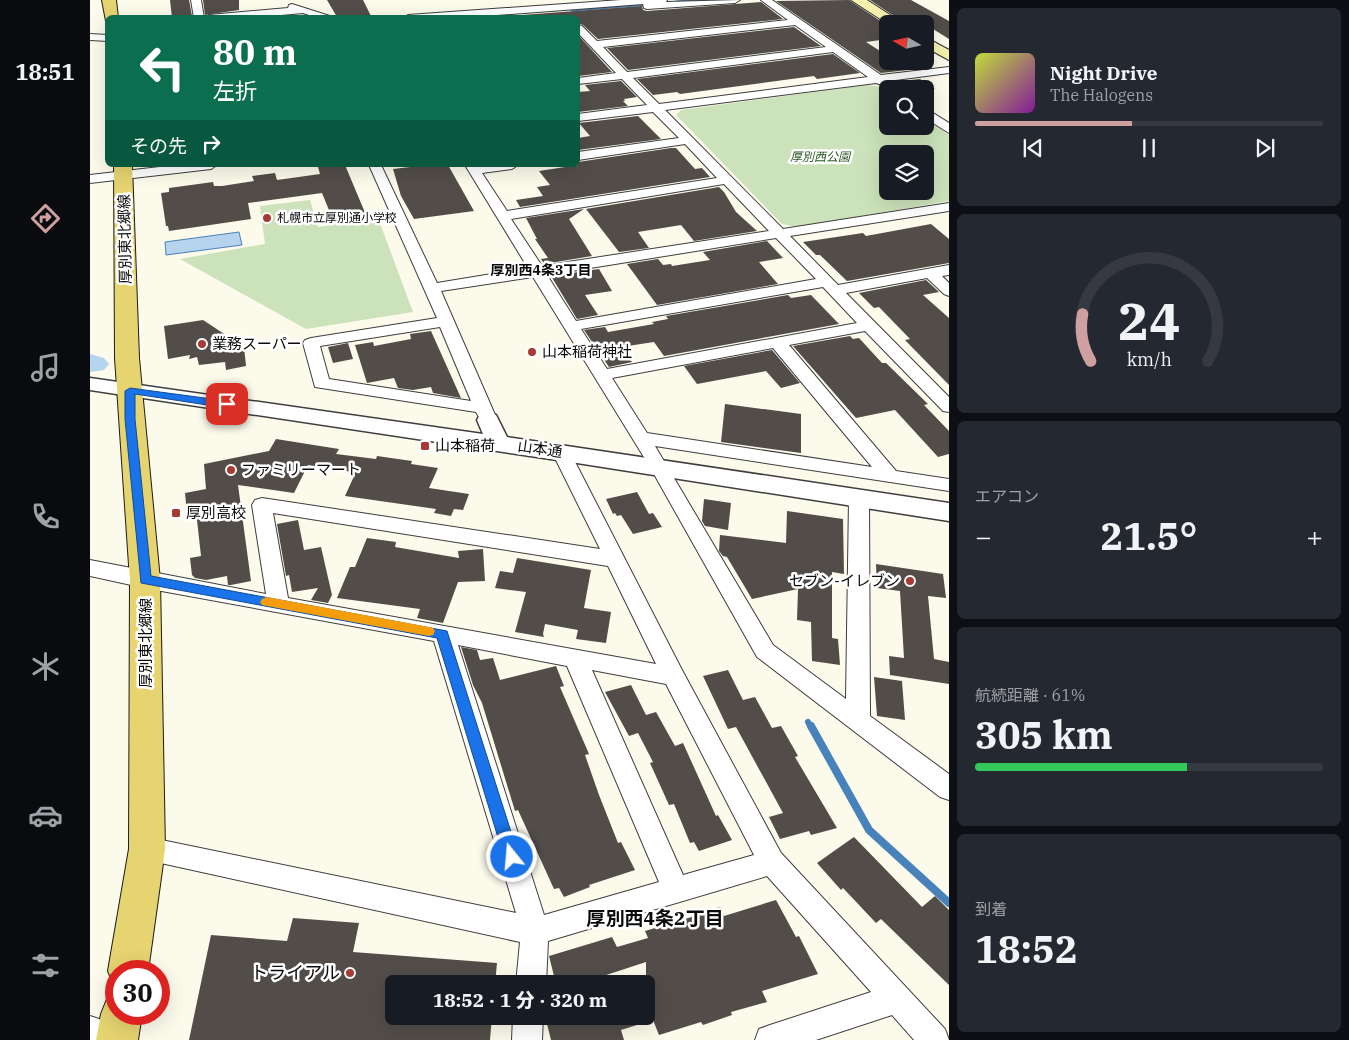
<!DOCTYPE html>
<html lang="ja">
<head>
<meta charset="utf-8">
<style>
	body { margin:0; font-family:"IBM Plex Serif","Noto Sans JP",serif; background:#242831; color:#f1f3f6; height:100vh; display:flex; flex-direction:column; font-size:19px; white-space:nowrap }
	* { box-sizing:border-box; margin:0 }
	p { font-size:16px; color:#9ea1a6 }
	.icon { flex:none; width:28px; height:28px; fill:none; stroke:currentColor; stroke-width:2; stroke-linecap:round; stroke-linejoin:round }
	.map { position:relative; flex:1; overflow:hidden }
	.sheet { display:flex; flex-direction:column; gap:8px; padding:8px; background:#0d0f14; width:400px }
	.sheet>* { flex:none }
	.guide { position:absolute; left:15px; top:15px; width:475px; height:152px; border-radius:8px; box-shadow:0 5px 20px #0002; background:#0b6e4f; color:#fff; overflow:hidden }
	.needle { width:32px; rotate:279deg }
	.tools { position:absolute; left:789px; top:15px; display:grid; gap:10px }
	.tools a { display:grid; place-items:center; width:55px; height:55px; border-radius:8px; background:#171b24; box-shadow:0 5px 20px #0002; font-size:25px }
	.speed { position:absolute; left:15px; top:960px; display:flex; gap:10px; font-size:25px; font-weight:700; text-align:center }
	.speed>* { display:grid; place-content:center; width:65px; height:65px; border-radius:50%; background:#171b24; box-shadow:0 5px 20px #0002; line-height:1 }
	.speed .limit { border:8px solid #d22; background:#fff; color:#111 }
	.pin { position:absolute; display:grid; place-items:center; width:42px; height:42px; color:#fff; margin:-21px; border-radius:10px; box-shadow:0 2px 8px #0006 }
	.me { position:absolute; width:55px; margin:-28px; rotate:343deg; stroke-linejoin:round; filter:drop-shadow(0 0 4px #0008) }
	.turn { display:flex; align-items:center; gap:18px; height:105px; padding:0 25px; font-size:22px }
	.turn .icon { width:65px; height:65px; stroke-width:2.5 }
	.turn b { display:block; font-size:35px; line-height:42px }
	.then { display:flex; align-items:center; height:48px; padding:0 25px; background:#0003; gap:10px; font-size:19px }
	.big { font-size:38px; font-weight:800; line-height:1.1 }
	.sheet .widget { flex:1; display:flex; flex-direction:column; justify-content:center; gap:8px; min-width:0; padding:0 18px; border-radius:8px; background:#242831 }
	.sheet .dial { align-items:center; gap:0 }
	.dial svg { height:130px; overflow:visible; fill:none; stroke:#363941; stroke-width:7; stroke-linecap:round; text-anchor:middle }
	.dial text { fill:#f1f3f6; stroke:none }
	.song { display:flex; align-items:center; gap:15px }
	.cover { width:60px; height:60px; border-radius:8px; background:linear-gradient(135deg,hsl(70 70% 55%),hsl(290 70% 35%)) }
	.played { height:5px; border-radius:2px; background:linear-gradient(90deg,#d0a0a0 45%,#363941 45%) }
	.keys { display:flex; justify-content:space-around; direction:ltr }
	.heat { display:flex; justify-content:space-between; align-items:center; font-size:28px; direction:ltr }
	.charge { height:8px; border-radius:4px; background:linear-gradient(90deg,#34c759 61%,#363941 0) }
	.trip { position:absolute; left:295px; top:975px; width:270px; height:50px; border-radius:8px; background:#171b24; box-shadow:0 5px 20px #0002; font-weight:800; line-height:50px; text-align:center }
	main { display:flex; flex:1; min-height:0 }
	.tab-bar { display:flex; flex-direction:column; width:90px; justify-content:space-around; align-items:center; background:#090b0e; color:#9ea1a6 }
	.tab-bar .icon { width:35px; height:35px }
	.tab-bar .selected { color:#d0a0a0 }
	.tab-bar b { font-size:22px; color:#f1f3f6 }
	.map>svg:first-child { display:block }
	.green { fill:#cbe2ba; fill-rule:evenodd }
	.water { fill:#b6d4ed; stroke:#4782ba }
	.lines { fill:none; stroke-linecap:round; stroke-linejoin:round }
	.stream-far2 { stroke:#4782ba; stroke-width:3 }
	.stream-far1 { stroke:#4782ba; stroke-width:6 }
	.stream { stroke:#4782ba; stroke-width:8 }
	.river { fill:#b6d4ed; fill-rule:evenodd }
	.building { fill:#524d49 }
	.minor-casing { stroke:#3e3e3e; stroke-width:2 }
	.tertiary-casing { stroke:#3e3e3e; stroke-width:3 }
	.secondary-casing { stroke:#2d2d2d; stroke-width:2 }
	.primary-casing { stroke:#1c1c1c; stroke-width:2 }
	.minor { fill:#fff; fill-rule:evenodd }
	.tertiary { fill:#fff; fill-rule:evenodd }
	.secondary { fill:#f4f2ae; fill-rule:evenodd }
	.primary { fill:#e6d471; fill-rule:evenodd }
	.route { fill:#1a73e8; stroke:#114b97 }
	.slow { fill:#f59e0b }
	.poi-dot { fill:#a83a36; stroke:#fff; stroke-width:2 }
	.labels { text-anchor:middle; stroke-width:5; stroke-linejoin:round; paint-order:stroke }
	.far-park-label { font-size:12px; font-style:italic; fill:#2b5924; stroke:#fff }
	.far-poi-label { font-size:12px; fill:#0b0b0b; stroke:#fff; text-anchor:start }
	.far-neighbourhood-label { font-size:14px; font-weight:bold; fill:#0b0b0b; stroke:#fff }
	.street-label { font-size:15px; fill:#0b0b0b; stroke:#fff }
	.poi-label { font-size:15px; fill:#0b0b0b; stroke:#fff; text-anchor:start }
	.near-poi-label { font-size:18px; fill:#0b0b0b; stroke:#fff; text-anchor:end }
	.near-neighbourhood-label { font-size:19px; font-weight:bold; fill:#0b0b0b; stroke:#fff }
</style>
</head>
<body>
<main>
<nav class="tab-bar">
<b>18:51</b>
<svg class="icon selected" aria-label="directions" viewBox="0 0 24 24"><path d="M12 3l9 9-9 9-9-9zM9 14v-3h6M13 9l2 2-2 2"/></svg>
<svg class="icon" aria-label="music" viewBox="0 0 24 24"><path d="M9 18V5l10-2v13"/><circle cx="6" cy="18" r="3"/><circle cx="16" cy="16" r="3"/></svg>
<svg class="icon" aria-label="phone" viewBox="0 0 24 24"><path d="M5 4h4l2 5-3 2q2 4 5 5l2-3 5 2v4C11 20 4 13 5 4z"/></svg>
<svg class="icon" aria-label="climate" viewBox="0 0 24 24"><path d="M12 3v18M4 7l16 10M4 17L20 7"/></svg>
<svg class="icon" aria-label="car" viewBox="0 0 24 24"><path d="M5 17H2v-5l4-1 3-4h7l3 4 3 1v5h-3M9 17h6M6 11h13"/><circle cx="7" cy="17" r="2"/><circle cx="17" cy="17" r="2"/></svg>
<svg class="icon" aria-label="filters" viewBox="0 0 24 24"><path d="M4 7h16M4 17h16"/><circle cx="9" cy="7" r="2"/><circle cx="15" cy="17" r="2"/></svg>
</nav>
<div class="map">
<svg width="859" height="1040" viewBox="0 0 859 1040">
	<rect width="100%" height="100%" fill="#fcfaeb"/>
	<path class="green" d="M 777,85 L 791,87 L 797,91 L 798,126 L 835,126 L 835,118 L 859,135 L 859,201 L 707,227 L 692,224 L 586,115 L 591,110 ZM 798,154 L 835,154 L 835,191 L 798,191 Z
		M 220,200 L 228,227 L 288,218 L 323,312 L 216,329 L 90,259 L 175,244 L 170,206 Z"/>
	<path class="water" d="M 149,232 L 152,245 L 76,255 L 75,242 Z"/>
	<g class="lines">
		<path class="stream-far2" d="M 586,2 L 614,0
			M 482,10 L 560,4"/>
		<path class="stream-far1" d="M 718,722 L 721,728"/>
		<path class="stream" d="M 721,726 L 779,830 L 859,903"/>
		<path class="river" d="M 0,354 L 14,358 L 19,364 L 14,370 L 0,372 Z"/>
	</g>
	<path class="building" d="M 80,0 L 99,0 L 102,16 L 82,18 Z
		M 113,0 L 149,0 L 149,10 L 115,15 Z
		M 237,0 L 273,0 L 282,18 L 247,17 Z
		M 759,0 L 798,26 L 798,39 L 776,42 L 798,56 L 798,61 L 805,61 L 818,70 L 791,73 L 686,1 Z
		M 780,0 L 821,0 L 859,21 L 859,39 L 835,24 L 816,24 Z
		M 671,2 L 693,19 L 508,39 L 493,25 L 488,23 L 488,18 L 419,18 L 419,16 L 552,6 L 553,10 L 557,11 Z
		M 704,27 L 731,46 L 538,70 L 517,48 Z
		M 488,35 L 522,72 L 488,76 Z
		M 743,54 L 770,73 L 727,79 L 724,76 L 679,82 L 590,94 L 587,92 L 563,95 L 547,79 Z
		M 830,79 L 845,89 L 812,89 L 802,82 Z
		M 531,81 L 547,97 L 534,99 L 535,101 L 533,101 L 538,106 L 488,112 L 488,92 L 500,91 L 495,85 Z
		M 548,116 L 571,139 L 488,150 L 488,138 L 500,136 L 489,123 Z
		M 581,148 L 586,148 L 605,169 L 612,168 L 620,177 L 430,207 L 426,200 L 453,196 L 447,187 L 460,185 L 449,171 L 488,165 L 488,162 Z
		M 246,165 L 255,165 L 276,215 L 243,220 L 232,193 L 158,203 L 161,219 L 79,231 L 78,226 L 76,226 L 71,193 L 79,192 L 79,188 L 123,182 L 124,186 L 132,186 L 164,181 L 162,176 L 185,173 L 187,180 L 230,174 L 228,167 Z
		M 337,165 L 358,165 L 384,211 L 324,219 L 311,196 L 303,169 Z
		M 629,187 L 634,192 L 646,212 L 667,231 L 604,241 L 591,225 L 548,232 L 559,248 L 529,252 L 496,209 Z
		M 494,209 L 479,219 L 502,256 L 454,264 L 451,259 L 458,258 L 445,239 L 447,239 L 436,218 Z
		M 841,224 L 859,239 L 859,263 L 757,281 L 730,255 L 726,255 L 713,242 L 773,233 L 776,236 Z
		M 677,241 L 693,258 L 669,262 L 688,284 L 567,305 L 537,264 L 568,259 L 573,265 L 581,264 L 582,266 L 620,260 L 613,252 Z
		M 509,269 L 522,291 L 495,295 L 508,315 L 487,319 L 461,276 Z
		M 836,280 L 849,292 L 833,295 L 859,318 L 859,385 L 815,340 L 820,339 L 789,307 L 784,308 L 769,293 Z
		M 698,295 L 701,298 L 721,295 L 749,324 L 574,356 L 564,342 L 531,347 L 542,362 L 519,367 L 494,330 L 515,327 L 518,332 L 564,324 L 562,322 L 578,319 L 576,316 Z
		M 113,320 L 154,347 L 156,366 L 136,370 L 135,362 L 109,365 L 107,357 L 99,359 L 100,355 L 78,359 L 74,326 Z
		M 341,331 L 371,398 L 343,393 L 341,387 L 323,390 L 308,388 L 304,378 L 277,383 L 265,345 L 283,342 L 284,346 L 321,339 L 320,334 Z
		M 760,336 L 763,339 L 769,338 L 792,363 L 796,363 L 838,404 L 834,405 L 859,431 L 859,454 L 848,457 L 805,410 L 766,418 L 703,346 Z
		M 258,343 L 263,359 L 243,363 L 238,347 Z
		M 682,350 L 710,383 L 691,388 L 676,371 L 607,384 L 594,366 Z
		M 635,404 L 711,414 L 711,453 L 631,442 Z
		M 186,439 L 249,449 L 246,454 L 286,459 L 287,456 L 322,461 L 321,464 L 348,468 L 339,488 L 379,494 L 373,510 L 364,509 L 361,516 L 344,513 L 346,509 L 255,496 L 265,474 L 261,474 L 262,472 L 218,465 L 204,493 L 148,485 L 161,581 L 141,585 L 138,585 L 137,576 L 116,580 L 105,578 L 102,575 L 100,558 L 111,556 L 106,511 L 97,513 L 95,493 L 116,489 L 114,464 L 179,451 Z
		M 547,492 L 559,514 L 563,513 L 572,527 L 543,534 L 531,515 L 527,516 L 525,513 L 523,514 L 516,499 Z
		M 614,499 L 641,503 L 638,530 L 615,526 L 612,521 Z
		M 697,511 L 753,519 L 754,574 L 742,572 L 742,638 L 748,639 L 750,665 L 722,661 L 721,622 L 707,620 L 708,589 L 662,599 L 637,557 L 633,556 L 629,551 L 630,535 L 696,543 Z
		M 208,520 L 214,550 L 231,547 L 242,595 L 238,603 L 221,600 L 228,588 L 202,592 L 199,575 L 196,576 L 187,524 Z
		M 277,538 L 306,542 L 305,547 L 369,558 L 368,551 L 393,549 L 395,581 L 368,582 L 353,623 L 327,618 L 330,609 L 247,598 L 260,567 L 265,567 Z
		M 427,558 L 501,570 L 494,608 L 521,612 L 516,643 L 486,639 L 488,630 L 455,624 L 453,634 L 454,637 L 425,632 L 436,592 L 405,588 L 410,571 L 423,573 Z
		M 786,564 L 853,574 L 856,598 L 838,596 L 844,659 L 859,662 L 859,684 L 800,675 L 799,656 L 814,658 L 810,591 L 787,588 Z
		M 371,647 L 387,650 L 390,660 L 403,658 L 410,680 L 466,666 L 474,686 L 470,687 L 499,754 L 495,755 L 509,795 L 528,843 L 531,842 L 545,870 L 499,885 L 500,887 L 474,897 L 469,888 L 464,889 L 428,810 L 425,811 L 392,703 L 383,685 Z
		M 638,670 L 653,700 L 665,697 L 682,728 L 691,726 L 708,756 L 705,757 L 747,828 L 721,835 L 719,831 L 690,839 L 679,817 L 693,813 L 646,727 L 638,729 L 613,676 Z
		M 784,677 L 812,681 L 815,720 L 787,716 Z
		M 541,685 L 556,715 L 566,712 L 585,746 L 593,743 L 626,816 L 628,815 L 642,840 L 609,851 L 604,842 L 600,843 L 584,804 L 579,805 L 560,763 L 563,762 L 548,733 L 539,736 L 515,692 Z
		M 764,837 L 832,907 L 845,896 L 859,910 L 859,985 L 791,919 L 786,923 L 753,888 L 751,890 L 727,863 Z
		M 686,900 L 706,937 L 709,936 L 728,974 L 672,991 L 677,1002 L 641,1012 L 642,1015 L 613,1025 L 611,1022 L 569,1035 L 563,1020 L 531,1030 L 534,1040 L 461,1040 L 457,1024 L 482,1016 L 556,1016 L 556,962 L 501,980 L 502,984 L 466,984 L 459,956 L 522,937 L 527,947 L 558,938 L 555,931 L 605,916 L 604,914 L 630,907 L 634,916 Z
		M 203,918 L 269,923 L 263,952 L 407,963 L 405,984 L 304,984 L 304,1016 L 402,1016 L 400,1040 L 99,1040 L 121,935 L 197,941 Z"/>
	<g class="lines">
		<g class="minor-casing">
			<path id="minor" d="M 101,0 L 111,0 L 114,18 L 104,18 Z
				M 531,0 L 577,0 L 576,2 L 650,0 L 645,3 L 557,9 L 554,8 L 553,4 L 367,18 L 313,18 L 318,15 Z
				M 671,0 L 682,0 L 791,75 L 859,67 L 859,73 L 798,81 L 798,85 L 794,86 L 786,83 L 575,110 L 693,229 L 859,203 L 859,211 L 700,236 L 748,285 L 859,265 L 859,275 L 852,276 L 859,283 L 859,296 L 854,294 L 837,278 L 756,293 L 859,397 L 859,412 L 853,411 L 775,331 L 699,345 L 806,471 L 859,479 L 859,491 L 565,446 L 683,645 L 756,699 L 759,499 L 762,494 L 769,492 L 776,494 L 779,499 L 780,716 L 859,774 L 859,800 L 850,797 L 667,657 L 560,467 L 443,277 L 351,291 L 406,417 L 403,421 L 397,423 L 391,421 L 386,412 L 225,387 L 213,343 L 215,340 L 221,338 L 347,318 L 279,165 L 291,165 L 347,283 L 438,268 L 375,165 L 428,165 L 422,169 L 392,173 L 417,211 L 627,178 L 595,144 L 488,160 L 488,152 L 589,138 L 563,112 L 488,121 L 488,114 L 557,105 L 532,79 L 488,84 L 488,78 L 526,73 L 488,33 L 488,25 L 492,26 L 507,41 L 698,20 ZM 705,25 L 736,47 L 537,72 L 513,47 ZM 743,52 L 778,77 L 569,104 L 543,78 ZM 634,184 L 679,231 L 452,266 L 421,219 ZM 686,238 L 726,279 L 486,321 L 457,275 ZM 733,287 L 767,323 L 517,369 L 491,329 ZM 350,327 L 381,401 L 239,379 L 230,346 ZM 683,348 L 782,467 L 557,433 L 522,378 Z
				M 202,4 L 246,18 L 228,18 L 213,13 L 160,18 L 114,18 L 119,15 L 198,8 L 199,5 Z
				M 0,34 L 18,35 L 18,41 L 0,40 Z
				M 835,108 L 859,123 L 859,133 L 835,118 Z
				M 87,165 L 127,165 L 121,169 L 0,183 L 0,175 Z
				M 471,446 L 478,448 L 480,452 L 592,670 L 691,853 L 855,1029 L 859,1040 L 824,1040 L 802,1015 L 726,1040 L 665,1040 L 669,1029 L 680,1025 L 781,992 L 677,876 L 458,941 L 456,984 L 426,984 L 430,942 L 48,858 L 44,849 L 48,840 L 57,837 L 426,913 L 344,641 L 55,588 L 0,576 L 0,560 L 176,594 L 162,505 L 165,500 L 172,498 L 510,549 L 462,452 L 464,448 ZM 183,513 L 518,566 L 566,664 L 198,598 ZM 368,645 L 477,666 L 569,882 L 454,915 ZM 502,670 L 576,684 L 664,855 L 593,875 Z
				M 0,1016 L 39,1029 L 43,1040 L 0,1040 Z
				M 423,1016 L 453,1016 L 452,1040 L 422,1040 Z"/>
		</g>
		<g class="tertiary-casing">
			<path id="tertiary" d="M 0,378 L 393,434 L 387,420 L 390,415 L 398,413 L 406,415 L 417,437 L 859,503 L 859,521 L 487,463 L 0,390 Z"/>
		</g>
		<g class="secondary-casing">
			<path id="secondary" d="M 761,0 L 777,0 L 814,24 L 798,24 Z
				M 835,37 L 859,50 L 859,60 L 835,47 Z"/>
		</g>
		<g class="primary-casing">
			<path id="primary" d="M 12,0 L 26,0 L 28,18 L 18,18 L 16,21 Z
				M 24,165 L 42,165 L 49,358 L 70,580 L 75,849 L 58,971 L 26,971 L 26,986 L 24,985 L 18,971 L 39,849 L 40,580 L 25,358 Z
				M 26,996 L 26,1014 L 52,1014 L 48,1040 L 6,1040 L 11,1014 L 17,999 Z"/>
		</g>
		<use href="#minor" class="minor"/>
		<use href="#tertiary" class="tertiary"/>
		<use href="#secondary" class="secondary"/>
		<use href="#primary" class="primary"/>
	</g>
	<path class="route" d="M 40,388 L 137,401 L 142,404 L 137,408 L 45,394 L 45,419 L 61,576 L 357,631 L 429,857 L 427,862 L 422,864 L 417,862 L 414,857 L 347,638 L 51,583 L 35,419 L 35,391 Z"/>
	<path class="slow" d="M 177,597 L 339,627 L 343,628 L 345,631 L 343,635 L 339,636 L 177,606 L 172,605 L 170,602 L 172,599 Z"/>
	<g class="poi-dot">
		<circle cx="177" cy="218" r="5"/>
		<circle cx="112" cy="344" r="5"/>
		<circle cx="442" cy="352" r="5"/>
		<rect x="330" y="441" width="10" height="10" rx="2.5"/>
		<circle cx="141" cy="470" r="5"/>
		<rect x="81" y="508" width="10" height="10" rx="2.5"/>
		<circle cx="820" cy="581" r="5"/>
		<circle cx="260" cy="973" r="5"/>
	</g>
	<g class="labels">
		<g class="far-park-label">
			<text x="730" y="161">厚別西公園</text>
		</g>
		<g class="far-poi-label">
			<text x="187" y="222">札幌市立厚別通小学校</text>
		</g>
		<g class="far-neighbourhood-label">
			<text x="451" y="275">厚別西4条3丁目</text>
		</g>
		<g class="street-label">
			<text transform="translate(35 239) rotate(-91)" y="5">厚別東北郷線</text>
			<text transform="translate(450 449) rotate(8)" y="5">山本通</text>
			<text transform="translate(56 643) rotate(-90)" y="5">厚別東北郷線</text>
		</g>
		<g class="poi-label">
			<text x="122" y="349">業務スーパー</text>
			<text x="452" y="357">山本稲荷神社</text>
			<text x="345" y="451">山本稲荷</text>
			<text x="151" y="475">ファミリーマート</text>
			<text x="96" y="518">厚別高校</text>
			<text x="810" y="586" text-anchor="end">セブン-イレブン</text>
		</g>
		<g class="near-poi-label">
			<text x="250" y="979">トライアル</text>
		</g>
		<g class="near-neighbourhood-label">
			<text x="565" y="925">厚別西4条2丁目</text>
		</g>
	</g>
</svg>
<div class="tools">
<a><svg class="needle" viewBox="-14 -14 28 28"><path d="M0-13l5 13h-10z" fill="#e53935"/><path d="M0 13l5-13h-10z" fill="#9ea1a6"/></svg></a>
<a><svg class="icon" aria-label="search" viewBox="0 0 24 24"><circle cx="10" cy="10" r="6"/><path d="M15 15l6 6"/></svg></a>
<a><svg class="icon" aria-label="layers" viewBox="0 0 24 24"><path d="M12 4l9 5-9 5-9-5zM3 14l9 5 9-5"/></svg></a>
</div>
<div class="speed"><div class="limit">30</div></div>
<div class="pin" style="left:137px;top:404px;background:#d93025"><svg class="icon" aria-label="arrive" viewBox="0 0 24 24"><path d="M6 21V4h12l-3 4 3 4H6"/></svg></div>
<svg class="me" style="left:422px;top:857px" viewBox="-20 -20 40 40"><circle r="17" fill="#1a73e8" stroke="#fff" stroke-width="3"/><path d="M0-11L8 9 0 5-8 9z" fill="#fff"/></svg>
<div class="trip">18:52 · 1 分 · 320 m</div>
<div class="guide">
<div class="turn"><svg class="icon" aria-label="left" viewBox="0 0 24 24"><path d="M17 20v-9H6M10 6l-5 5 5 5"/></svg><div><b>80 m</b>左折</div></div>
<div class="then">その先<svg class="icon" aria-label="right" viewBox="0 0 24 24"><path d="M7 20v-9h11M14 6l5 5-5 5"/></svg></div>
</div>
</div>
<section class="sheet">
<div class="widget">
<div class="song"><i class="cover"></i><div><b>Night Drive</b><p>The Halogens</p></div></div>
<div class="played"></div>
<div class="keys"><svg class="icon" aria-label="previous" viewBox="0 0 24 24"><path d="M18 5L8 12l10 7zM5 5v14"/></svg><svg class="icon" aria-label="pause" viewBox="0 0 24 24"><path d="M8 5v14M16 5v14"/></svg><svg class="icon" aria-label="next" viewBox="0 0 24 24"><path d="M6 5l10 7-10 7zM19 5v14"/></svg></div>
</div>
<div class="widget dial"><svg viewBox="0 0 100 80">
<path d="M14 69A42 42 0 1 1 86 69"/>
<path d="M14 69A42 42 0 0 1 9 40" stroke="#d0a0a0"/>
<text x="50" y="56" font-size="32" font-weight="700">24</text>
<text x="50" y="72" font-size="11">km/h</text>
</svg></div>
<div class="widget"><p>エアコン</p>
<div class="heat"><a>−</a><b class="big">21.5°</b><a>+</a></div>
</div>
<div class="widget"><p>航続距離 · 61%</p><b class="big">305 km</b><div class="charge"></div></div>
<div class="widget"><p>到着</p><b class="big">18:52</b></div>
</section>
</main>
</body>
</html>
